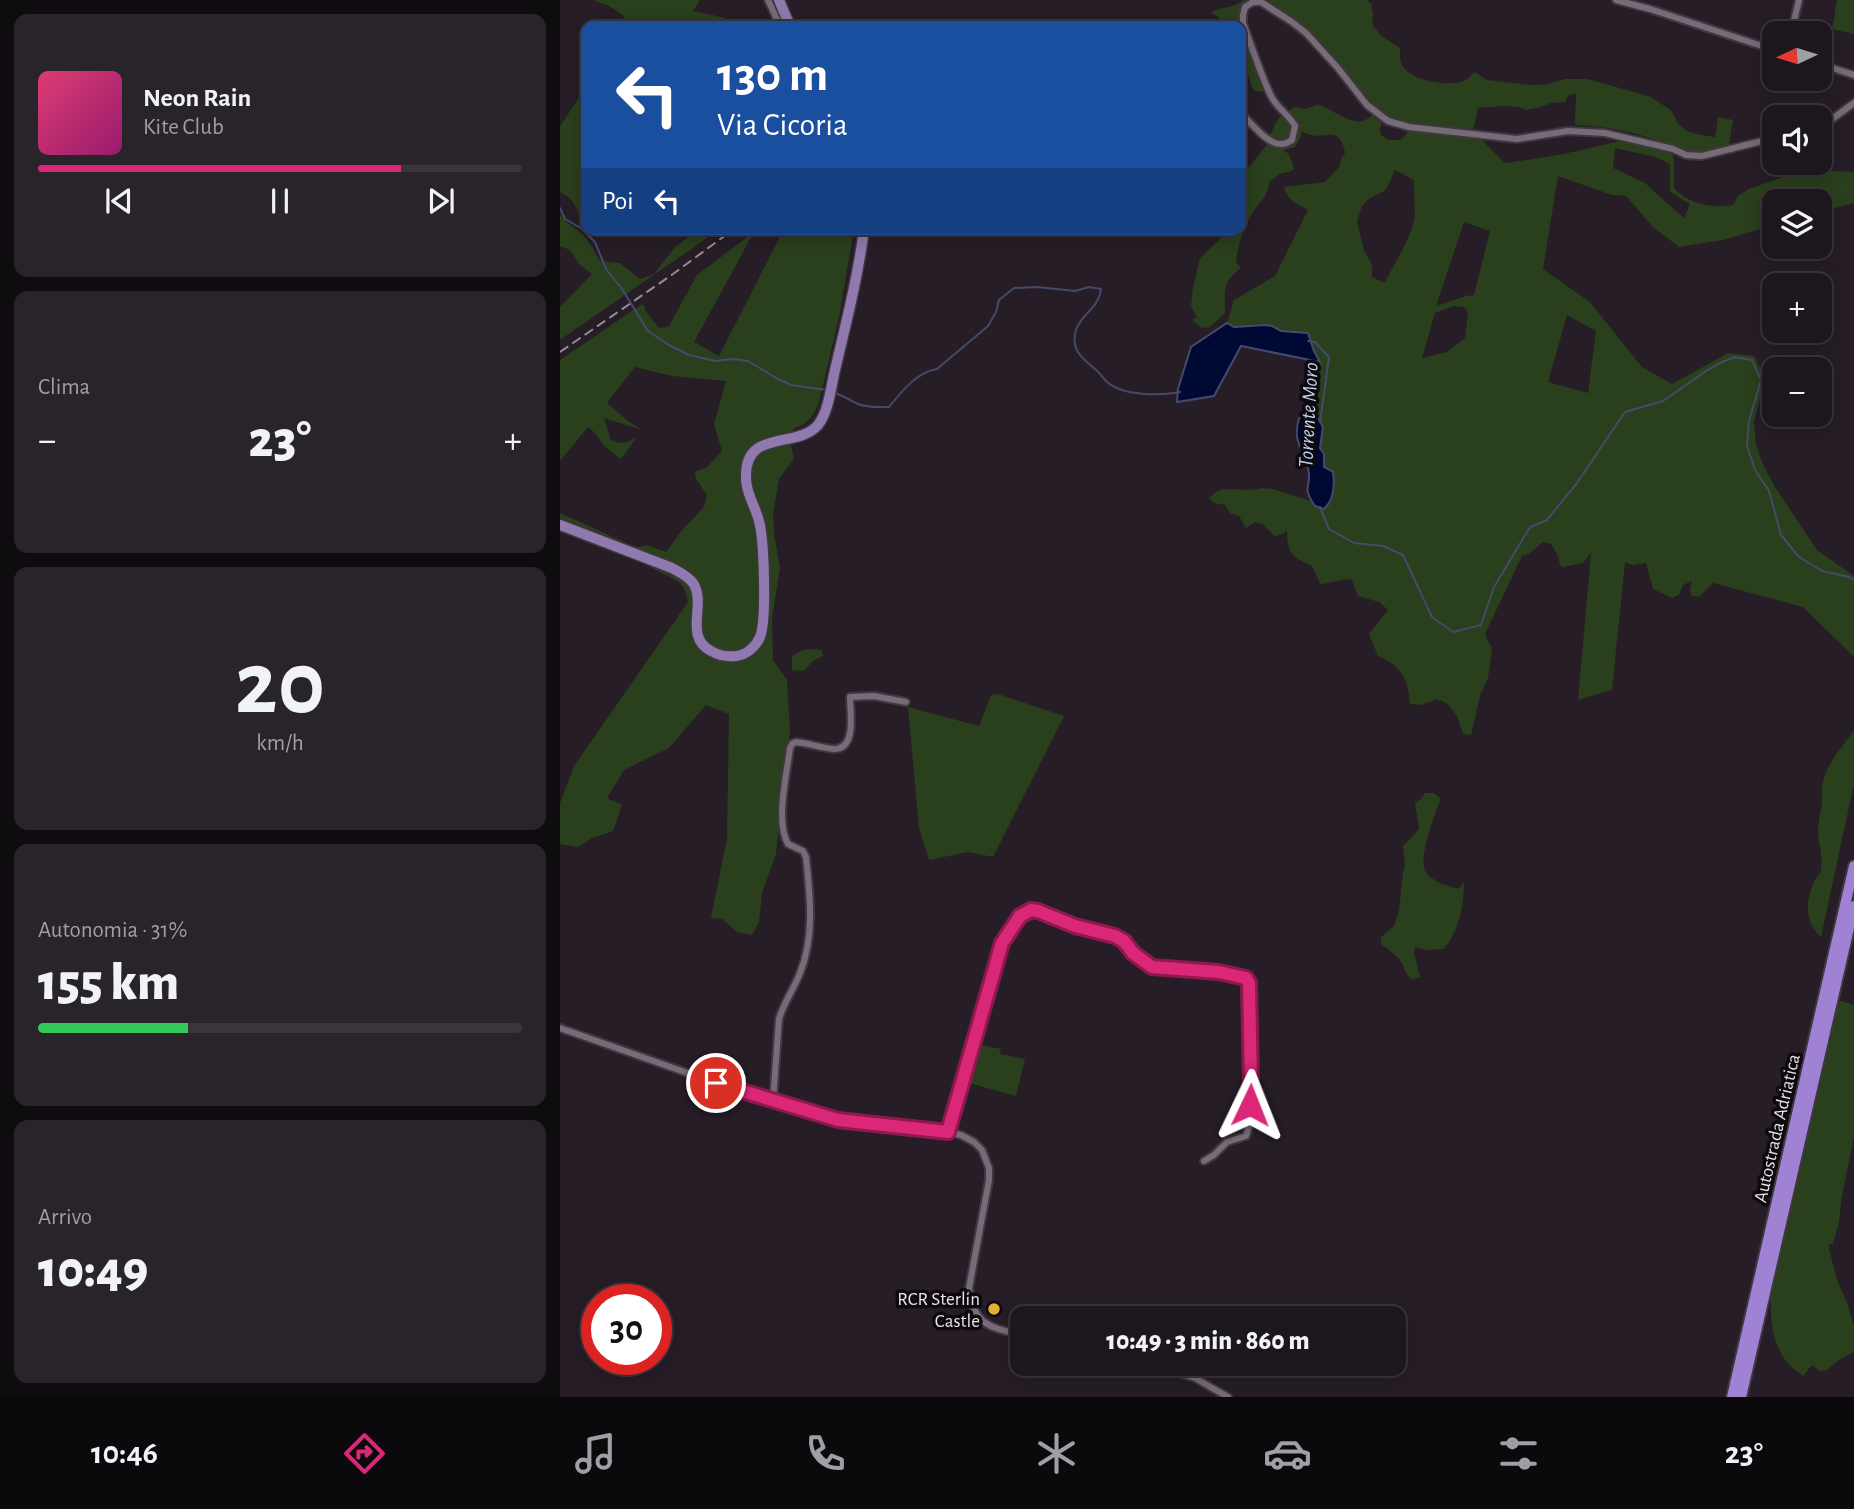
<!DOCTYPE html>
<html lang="it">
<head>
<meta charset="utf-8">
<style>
	body { margin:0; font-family:"Alegreya Sans",sans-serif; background:#29232a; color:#f1f3f6; height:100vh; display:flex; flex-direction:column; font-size:26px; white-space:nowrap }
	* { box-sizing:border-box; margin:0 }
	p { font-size:23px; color:#a09fa4 }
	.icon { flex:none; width:38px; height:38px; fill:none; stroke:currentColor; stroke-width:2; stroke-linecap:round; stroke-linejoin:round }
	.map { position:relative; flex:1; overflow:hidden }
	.drawer { display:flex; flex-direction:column; gap:14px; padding:14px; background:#0f0c10; width:560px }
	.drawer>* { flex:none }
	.hud { position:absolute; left:21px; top:21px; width:665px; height:214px; border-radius:14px; box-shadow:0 4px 18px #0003,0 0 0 2px #3a353b; background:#1a4fa0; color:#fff; overflow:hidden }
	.needle { width:46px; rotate:266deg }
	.fabs { position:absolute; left:1202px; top:21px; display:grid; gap:14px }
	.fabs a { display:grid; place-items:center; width:70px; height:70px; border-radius:14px; background:#1c161d; box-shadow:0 4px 18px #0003,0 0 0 2px #3a353b; font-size:35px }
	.speed { position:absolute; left:21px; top:1284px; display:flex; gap:14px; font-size:35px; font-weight:700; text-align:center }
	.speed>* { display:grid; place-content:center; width:91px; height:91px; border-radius:50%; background:#1c161d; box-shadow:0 4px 18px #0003,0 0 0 2px #3a353b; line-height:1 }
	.speed .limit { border:10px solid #d22; background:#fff; color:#111 }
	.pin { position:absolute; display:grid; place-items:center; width:60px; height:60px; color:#fff; margin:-30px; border:4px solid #fff; border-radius:50%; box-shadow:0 2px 7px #0007 }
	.me { position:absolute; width:77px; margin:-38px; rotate:2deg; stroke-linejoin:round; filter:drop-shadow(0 0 5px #0008) }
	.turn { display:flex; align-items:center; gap:24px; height:147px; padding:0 21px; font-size:32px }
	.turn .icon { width:91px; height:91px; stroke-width:2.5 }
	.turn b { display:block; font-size:49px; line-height:60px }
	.then { display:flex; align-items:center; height:66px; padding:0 21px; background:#0003; gap:14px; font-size:26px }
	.big { font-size:52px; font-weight:800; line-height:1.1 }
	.drawer .tile { flex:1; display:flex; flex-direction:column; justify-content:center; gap:10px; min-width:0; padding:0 24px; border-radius:14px; background:#29232a }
	.drawer .dial { align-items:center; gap:0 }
	.dial b { font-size:91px; line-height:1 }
	.song { display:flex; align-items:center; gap:21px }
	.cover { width:84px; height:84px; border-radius:10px; background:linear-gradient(135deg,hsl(340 70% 55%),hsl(320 70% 35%)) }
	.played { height:7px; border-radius:4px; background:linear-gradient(90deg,#db2777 75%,#3a353b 75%) }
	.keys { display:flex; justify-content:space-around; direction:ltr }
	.heat { display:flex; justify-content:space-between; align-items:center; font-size:38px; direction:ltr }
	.charge { height:10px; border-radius:5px; background:linear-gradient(90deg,#34c759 31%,#3a353b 0) }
	.trip { position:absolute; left:450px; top:1306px; width:396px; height:70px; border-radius:14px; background:#1c161d; box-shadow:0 4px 18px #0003,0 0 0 2px #3a353b; font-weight:800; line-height:70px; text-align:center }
	.tabs { display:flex; height:112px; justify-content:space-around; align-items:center; background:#0b090c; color:#a09fa4 }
	.tabs .icon { width:49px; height:49px }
	.tabs .current { color:#db2777 }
	.tabs b { font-size:32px; color:#f1f3f6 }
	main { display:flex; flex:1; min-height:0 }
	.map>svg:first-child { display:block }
	.green { fill:#2a3f1c; fill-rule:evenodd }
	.water { fill:#000934; stroke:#464a6a; stroke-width:2 }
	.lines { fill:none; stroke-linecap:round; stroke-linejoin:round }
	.stream { stroke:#464a6a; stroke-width:2 }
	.street-casing { stroke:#3f3840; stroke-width:10 }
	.primary-casing { stroke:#3f3840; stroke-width:13 }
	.highway-casing { stroke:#3f3840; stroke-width:14 }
	.street { stroke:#766b77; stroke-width:6 }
	.primary { stroke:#8f79ae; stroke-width:10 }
	.highway { stroke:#9f82d3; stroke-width:10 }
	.rail { stroke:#958e95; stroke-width:2; stroke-dasharray:10 5; stroke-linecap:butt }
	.route-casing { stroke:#8e194d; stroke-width:18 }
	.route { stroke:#db2777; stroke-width:12 }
	.poi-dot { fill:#e4ad35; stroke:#0d090d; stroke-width:2.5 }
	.labels { text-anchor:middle; stroke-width:7; stroke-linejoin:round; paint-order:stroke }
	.street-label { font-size:19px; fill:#e9e3e9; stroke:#0d090d }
	.poi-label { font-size:19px; fill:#e9e3e9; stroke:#0d090d; text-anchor:end }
	.water-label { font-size:21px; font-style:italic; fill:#c3d5f4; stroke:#0d090d }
</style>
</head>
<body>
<main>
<section class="drawer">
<div class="tile">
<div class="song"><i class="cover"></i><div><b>Neon Rain</b><p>Kite Club</p></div></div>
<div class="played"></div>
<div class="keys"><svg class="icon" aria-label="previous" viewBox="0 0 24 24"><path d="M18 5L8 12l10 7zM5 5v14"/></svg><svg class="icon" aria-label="pause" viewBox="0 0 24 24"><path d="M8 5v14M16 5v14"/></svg><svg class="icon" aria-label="next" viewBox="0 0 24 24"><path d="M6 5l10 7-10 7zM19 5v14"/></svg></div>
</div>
<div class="tile"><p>Clima</p>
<div class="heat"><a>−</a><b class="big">23°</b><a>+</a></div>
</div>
<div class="tile dial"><b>20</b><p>km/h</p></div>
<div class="tile"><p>Autonomia · 31%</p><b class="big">155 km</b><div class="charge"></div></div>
<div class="tile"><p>Arrivo</p><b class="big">10:49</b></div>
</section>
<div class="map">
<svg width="1294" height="1397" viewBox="0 0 1294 1397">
	<rect width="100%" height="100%" fill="#261d27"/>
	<path class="green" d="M 33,0 L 140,0 L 133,11 L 157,16 L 190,26 L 65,26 L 63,15 L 49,6 Z
		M 684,0 L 697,0 C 687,3 682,5 679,16 L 707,92 L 696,91 L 692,88 L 686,66 L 681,56 L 681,26 L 664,26 L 659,18 L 651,12 C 664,6 671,9 684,0 Z
		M 701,0 L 807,0 L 811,3 L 813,14 L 812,24 L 820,35 L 840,48 C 840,54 840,61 842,65 C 850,81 891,88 906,80 C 908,79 912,74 914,72 L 927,80 L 971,85 L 988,84 L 1005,79 L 1028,79 L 1091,97 L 1112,111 C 1119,133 1134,134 1155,137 L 1158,117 L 1173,120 L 1169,145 L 1154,149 L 1153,151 C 1122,156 1117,147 1090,138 C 1066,130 1040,126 1015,125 L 1016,93 L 1008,96 L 1005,102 L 991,103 L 977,108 L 966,110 L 959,107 L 946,106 L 918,108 L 913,131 L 846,123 L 826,116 L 809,100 L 766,50 L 743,27 L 714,4 Z
		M 1277,0 L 1294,0 L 1294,34 L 1272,29 Z
		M 26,87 L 26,221 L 23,220 L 12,201 L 7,196 L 0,192 L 0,126 Z
		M 757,105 C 775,108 795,133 812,115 L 822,123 L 820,128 L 820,134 L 828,140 L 841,140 L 849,131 L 921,139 L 945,163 L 999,155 L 1065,140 L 1100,148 L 1112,153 L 1114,160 L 1114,188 C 1128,204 1153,209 1173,205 L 1178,196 L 1189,189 L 1242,170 L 1294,172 L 1294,203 L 1260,212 L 1260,201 L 1214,201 L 1214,225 L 1163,240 L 1119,247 L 1093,227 L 1066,196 L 1052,195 L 998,176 L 983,269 L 1030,302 L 1082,367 L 1112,384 L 1168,353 L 1194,356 L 1205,377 L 1194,422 L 1196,445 L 1204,467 L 1215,487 L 1257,550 L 1294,576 L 1294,657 L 1243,607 L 1153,583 L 1139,597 L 1132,596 L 1130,591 L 1132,581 L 1123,585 L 1119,595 L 1112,598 L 1093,589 L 1086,563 L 1072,565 L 1065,562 L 1052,690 L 1018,700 L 1031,553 L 1023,563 L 1003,567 L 1000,565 L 998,556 L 991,544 L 983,542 L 970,553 L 962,556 L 925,634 L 932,649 L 928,678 L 920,696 L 911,735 L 903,734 L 897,716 L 888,704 L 877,699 L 861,705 L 850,704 C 848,679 842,666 818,656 L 809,634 L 828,610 L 819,602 L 798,596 L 792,580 C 781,578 771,584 760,584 L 752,566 C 732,558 727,552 727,530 L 723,534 L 715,536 L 702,524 L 695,522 L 686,528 L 679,516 L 670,513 L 665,505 L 654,503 L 649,498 L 656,492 L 663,489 L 691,490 L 702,488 L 713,489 L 751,501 L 755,506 L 764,468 L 764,454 L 760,448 L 763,427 L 758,418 L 751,417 L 760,362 L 754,351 L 748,333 C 739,333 728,333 720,330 C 711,327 704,324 693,325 C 682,326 677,329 667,323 L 674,300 L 715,276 L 748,210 C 737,203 727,201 724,187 L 765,182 L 780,166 L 781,159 L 785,153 C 780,120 759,145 742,131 L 741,137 L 735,147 L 723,150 L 729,154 L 734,168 L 732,171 L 720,174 L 709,182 C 709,195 700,202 693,212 C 684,228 678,243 676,262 L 681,268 C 662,282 665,291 665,313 L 650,327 L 642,328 L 632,320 L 637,317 L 631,306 L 633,288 L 640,258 L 661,238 L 660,229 L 681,229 L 681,177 L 709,142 L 710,135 L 718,119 L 734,107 L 745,109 ZM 1055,148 L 1095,157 L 1110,164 L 1110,192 L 1130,204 L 1124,218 L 1085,183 L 1053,168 ZM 835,170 L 854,180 C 853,192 856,211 854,220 C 849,243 834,262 825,283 L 812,277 L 812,265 L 804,251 L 797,221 L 802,206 L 810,198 L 826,190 ZM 904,222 L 930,231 L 914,295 L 906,296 L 876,306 ZM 893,306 L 904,307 L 908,313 L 905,338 L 887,352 L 862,358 L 875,313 ZM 1007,315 L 1036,331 L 1028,393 L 988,382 Z
		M 0,214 C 6,224 17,228 25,237 C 31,244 35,253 40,261 L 60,263 L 80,279 L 94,274 L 115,247 L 139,229 L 160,229 L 0,340 L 0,307 L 32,274 L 19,264 L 10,250 L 0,246 Z
		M 224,229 L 294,229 L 279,317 L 259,402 C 253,417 248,424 233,429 L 231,445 L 234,459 L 219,479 L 213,514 L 214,534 L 220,568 L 212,618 L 213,660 L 227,680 L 230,730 L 216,854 L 202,893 L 199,922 L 192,935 L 177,932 L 162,919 L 151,918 L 167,838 L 169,714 L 146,705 L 109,748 L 64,770 L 47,798 L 62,805 L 53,831 L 32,838 L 18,847 L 0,844 L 0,803 L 14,766 L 128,602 L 126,592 L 120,583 L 110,577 L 64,554 L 0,531 L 0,513 L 73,546 L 80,547 L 87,545 L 106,552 L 122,530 L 144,507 L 147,495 L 136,479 L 135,472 L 147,467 L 162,451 L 154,424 L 166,381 L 112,376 L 75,367 L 47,403 L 68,421 L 82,430 L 44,418 L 51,440 C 61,445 68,443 77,437 L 61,459 L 45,447 L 34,432 L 28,427 L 0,461 L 0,360 L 82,304 L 85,307 L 85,310 L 99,328 L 109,326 L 137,275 L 194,232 L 134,342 L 159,356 Z
		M 257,649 L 262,650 L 263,656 L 253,661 L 243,671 L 232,670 L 232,656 L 243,650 Z
		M 438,694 L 504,716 L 433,857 L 408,852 L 369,860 L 359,828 L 348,707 L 419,726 L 431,695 Z
		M 1294,730 L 1294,784 L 1261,937 C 1245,923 1245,901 1254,882 C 1256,877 1261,874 1261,868 C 1263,856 1258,842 1258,830 C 1258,821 1261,812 1262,803 C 1262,796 1261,788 1263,781 C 1268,761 1283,747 1294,730 Z
		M 865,793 L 874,793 L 881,799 C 875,813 856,862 867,874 C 874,882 888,886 898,889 L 904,882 C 904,906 899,930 884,949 L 866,950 L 855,947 L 854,953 L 860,977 L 852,980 C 846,975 846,972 843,965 C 838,956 829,950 821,944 L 821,937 L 834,926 L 839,911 L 843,872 L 845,866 L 843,846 L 859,829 L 855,803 L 861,799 Z
		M 1282,1001 L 1294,1005 L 1294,1136 L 1282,1196 L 1279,1222 L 1273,1244 L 1269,1244 L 1269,1249 L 1278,1283 L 1287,1302 L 1294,1326 L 1294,1352 L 1279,1360 L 1267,1370 L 1260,1371 L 1252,1365 L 1243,1376 C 1237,1371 1230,1367 1226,1361 C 1207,1335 1210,1304 1213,1274 L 1275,1002 Z
		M 416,1044 L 441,1049 L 440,1054 L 465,1059 L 456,1096 L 405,1082 Z"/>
	<path class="water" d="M 667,323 L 674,327 L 705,325 L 712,326 L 721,331 L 748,333 L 754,351 L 760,362 L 681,346 L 654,396 L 617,402 L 618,389 L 631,347 Z
		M 739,418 L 758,418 L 763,427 L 760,448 L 764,454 L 764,467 L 773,472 C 775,486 774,500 764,509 L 755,506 C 740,485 753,486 748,468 C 743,446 732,443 739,418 Z"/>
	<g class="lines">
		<path class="stream" d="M 0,208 L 5,219 L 21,228 L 35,242 L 46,269 L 62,289 L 88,331 L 109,345 L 129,355 L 155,361 L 173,359 L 188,361 L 218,379 L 231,385 L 267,390
			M 748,341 L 755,342 L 769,357 L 760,422
			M 275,393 C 284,396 290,400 298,404 C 308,408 319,407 329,407 C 341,392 358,371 377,369 L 428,326 L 436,312 L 439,300 L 454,288 L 477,287 L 515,291 L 529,287 L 541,289 C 539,308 522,313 516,330 C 510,350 522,358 536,370 C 540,373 543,378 547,382 C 563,396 600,396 620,392
			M 760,507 L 769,529 L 794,543 L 823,546 L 843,555 L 872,617 L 893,632 L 921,625 L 934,587 L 970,527 L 987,520 L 1017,483 L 1065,412 L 1103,401 L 1146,371 L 1162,362 L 1175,357 L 1192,360 L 1201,380 L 1189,421 L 1187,446 L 1195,470 L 1209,491 L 1221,535 L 1239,557 L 1262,571 L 1289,577 L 1294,580"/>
		<g class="street-casing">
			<path id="street" d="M 208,0 L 220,26
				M 1056,0 L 1090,9 L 1214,50
				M 1231,33 L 1239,0
				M 1260,64 L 1294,75
				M 681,113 C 690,122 708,145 721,144 C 724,144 729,142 732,140 L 735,126 C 729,115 717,108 711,96 C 700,73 692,47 683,23 L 683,15 L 685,7 L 693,2 L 701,2 L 732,22 L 746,33 L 777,67 L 807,105 L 828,121 L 849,127 L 957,139 L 1008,131 L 1045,133 L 1113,149 L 1126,155 L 1142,156 L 1214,138
				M 1260,126 L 1264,125 L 1294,103
				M 0,1028 L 156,1083 L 266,1118 L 279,1120 L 388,1132 L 401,1135 L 414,1142 L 422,1150 L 429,1168 L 429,1180 L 409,1288 C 414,1325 428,1327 462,1335
				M 213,1101 L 219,1019 C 224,1002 234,989 240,973 C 255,936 250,896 246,857 L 243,851 L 228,844 C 215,822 227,773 230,748 L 232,744 L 236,742 C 248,743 261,748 274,749 C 297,749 290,712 290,697 L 314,696 L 346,702
				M 388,1132 L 442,943 L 460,916 L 471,910 L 478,910 L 515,926 L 555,936 L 563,941 L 573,953 L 592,967 L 659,972 L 686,978 L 689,983 L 691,1084 L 689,1126 L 686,1136 L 667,1142 L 654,1155 L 644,1161
				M 589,1363 L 635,1378 L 668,1397"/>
		</g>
		<g class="primary-casing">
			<path id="primary" d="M 219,0 L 230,26
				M 0,525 L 112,568 C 119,572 128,576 133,583 C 147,604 123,636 151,651 C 158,655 168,657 176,656 C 187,655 196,646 200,637 C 207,620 204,539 199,521 C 195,506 185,491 186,475 C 186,429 237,449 258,425 C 269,411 271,386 275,370 C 286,323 298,277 304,229"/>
		</g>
		<g class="highway-casing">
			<path id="highway" d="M 1172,1397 L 1294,866
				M 1181,1397 L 1294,906"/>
		</g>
		<use href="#street" class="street"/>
		<use href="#primary" class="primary"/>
		<use href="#highway" class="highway"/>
		<path class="rail" d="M 0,352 L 113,274 L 174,229"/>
	</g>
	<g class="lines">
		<g class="route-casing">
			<path id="route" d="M 156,1083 L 278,1120 L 388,1132 L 442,943 L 460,916 L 471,910 L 478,911 L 515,926 L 555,936 L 564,941 L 573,953 L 592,967 L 659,972 L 686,978 L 689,983 L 691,1084 L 690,1105"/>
		</g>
		<use href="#route" class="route"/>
	</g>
	<circle class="poi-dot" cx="434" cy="1309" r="7"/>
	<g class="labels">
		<g class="street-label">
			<text transform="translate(1216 1128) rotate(-77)" y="7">Autostrada Adriatica</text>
		</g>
		<g class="poi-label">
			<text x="420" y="1305">RCR Sterlin<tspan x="420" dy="22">Castle</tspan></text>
		</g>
		<g class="water-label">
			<text transform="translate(748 415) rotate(-87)" y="7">Torrente Moro</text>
		</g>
	</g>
</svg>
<div class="fabs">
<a><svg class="needle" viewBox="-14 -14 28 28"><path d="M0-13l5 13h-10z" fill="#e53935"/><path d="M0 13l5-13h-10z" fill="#a09fa4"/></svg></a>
<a><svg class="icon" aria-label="sound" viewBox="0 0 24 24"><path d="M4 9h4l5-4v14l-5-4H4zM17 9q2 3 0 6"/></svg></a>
<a><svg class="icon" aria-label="layers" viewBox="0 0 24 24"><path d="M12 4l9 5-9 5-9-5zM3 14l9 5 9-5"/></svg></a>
<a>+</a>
<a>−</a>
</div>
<div class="speed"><div class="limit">30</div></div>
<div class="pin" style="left:156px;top:1083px;background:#d93025"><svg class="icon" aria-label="arrive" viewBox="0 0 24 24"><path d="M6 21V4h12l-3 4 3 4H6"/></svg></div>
<svg class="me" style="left:690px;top:1105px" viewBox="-20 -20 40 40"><path d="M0-17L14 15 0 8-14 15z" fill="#db2777" stroke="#fff" stroke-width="4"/></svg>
<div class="trip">10:49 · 3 min · 860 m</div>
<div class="hud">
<div class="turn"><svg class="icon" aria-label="left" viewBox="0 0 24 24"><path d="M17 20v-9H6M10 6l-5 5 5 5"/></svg><div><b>130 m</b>Via Cicoria</div></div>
<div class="then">Poi<svg class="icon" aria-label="left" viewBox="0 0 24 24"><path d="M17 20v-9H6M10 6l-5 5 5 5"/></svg></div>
</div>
</div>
</main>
<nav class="tabs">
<b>10:46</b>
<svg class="icon current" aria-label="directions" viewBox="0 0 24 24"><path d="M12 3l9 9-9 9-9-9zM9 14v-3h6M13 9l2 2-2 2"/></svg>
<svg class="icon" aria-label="music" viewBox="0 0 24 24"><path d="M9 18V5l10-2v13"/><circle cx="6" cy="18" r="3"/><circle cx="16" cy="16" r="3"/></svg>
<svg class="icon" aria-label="phone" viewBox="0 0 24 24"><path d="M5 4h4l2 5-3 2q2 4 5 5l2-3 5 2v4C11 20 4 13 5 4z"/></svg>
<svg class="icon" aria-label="climate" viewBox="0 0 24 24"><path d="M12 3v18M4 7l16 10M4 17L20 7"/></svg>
<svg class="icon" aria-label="car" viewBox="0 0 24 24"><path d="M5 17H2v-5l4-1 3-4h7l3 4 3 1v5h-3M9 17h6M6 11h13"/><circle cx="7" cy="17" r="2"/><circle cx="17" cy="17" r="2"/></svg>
<svg class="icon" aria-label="filters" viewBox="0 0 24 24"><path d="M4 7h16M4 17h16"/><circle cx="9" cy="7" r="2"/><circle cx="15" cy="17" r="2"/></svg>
<b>23°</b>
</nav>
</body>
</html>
